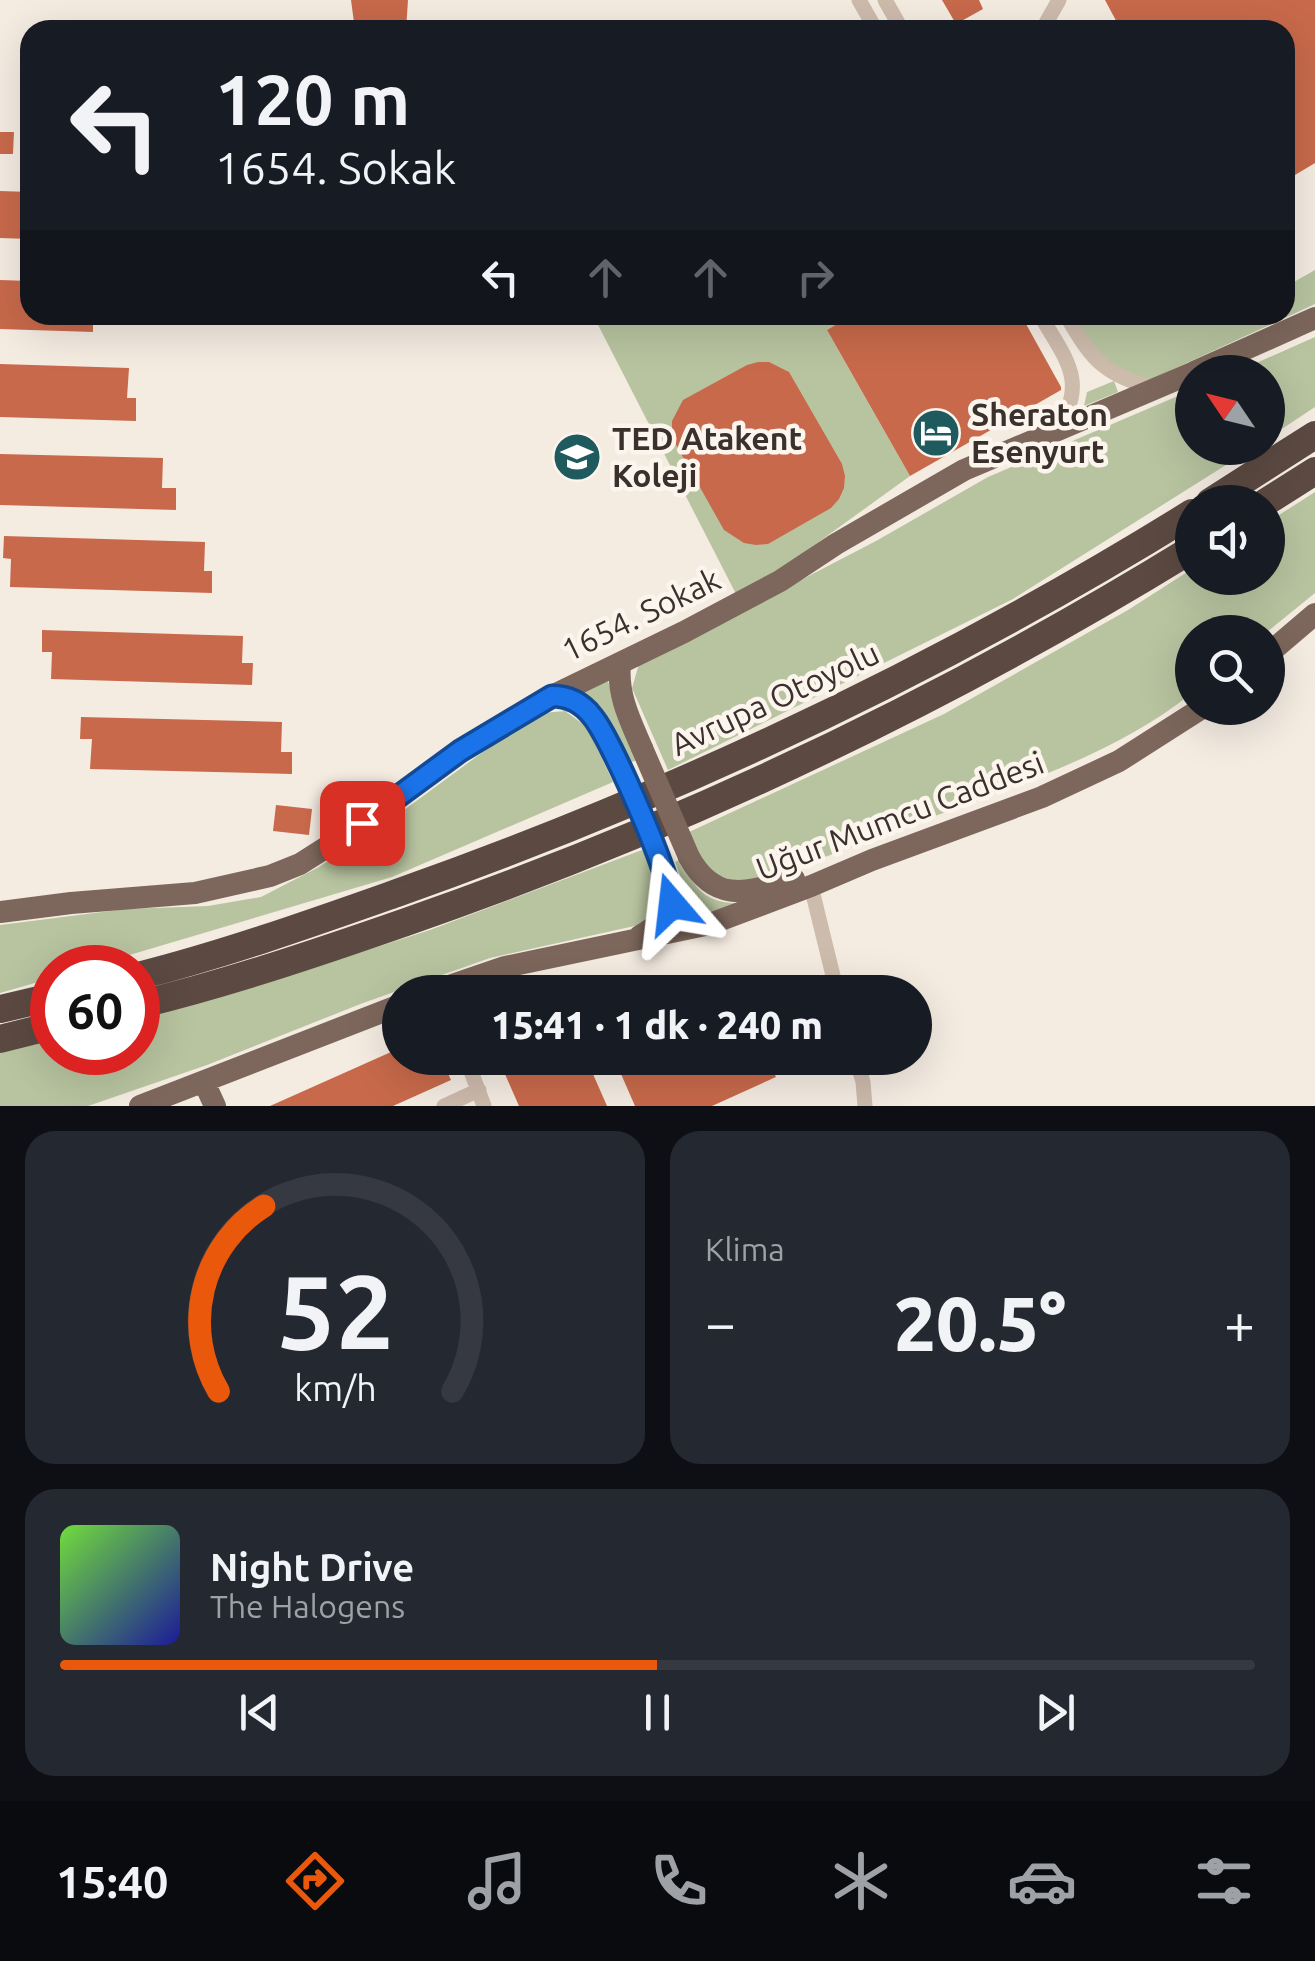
<!DOCTYPE html>
<html lang="tr">
<head>
<meta charset="utf-8">
<style>
	body { margin:0; font-family:Ubuntu,sans-serif; background:#242831; color:#f1f3f6; height:100vh; display:flex; flex-direction:column; font-size:38px; white-space:nowrap }
	* { box-sizing:border-box; margin:0 }
	p { font-size:32px; color:#9ea1a6 }
	.icon { flex:none; width:55px; height:55px; fill:none; stroke:currentColor; stroke-width:2; stroke-linecap:round; stroke-linejoin:round }
	.map { position:relative; height:1106px; overflow:hidden }
	.sheet { display:flex; flex-direction:column; gap:25px; padding:25px; background:#0d0f14; flex:1 }
	.sheet>* { flex:none }
	.hud { position:absolute; left:20px; top:20px; width:1275px; height:305px; border-radius:30px; box-shadow:0 10px 40px #0002; background:#171b24; color:#f1f3f6; overflow:hidden }
	.needle { width:65px; rotate:305deg }
	.tools { position:absolute; left:1175px; top:355px; display:grid; gap:20px }
	.tools a { display:grid; place-items:center; width:110px; height:110px; border-radius:50%; background:#171b24; box-shadow:0 10px 40px #0002; font-size:50px }
	.speed { position:absolute; left:30px; top:945px; display:flex; gap:20px; font-size:50px; font-weight:700; text-align:center }
	.speed>* { display:grid; place-content:center; width:130px; height:130px; border-radius:50%; background:#171b24; box-shadow:0 10px 40px #0002; line-height:1 }
	.speed .limit { border:15px solid #d22; background:#fff; color:#111 }
	.pin { position:absolute; display:grid; place-items:center; width:85px; height:85px; color:#fff; margin:-42px; border-radius:20px; box-shadow:0 5px 15px #0006 }
	.me { position:absolute; width:110px; margin:-55px; rotate:343deg; stroke-linejoin:round; filter:drop-shadow(0 0 8px #0008) }
	.turn { display:flex; align-items:center; gap:35px; height:210px; padding:0 30px; font-size:45px }
	.turn .icon { width:130px; height:130px; stroke-width:2.5 }
	.turn b { display:block; font-size:70px; line-height:85px }
	.lanes { display:flex; align-items:center; height:95px; padding:0 30px; background:#0003; justify-content:center; gap:50px; direction:ltr }
	.lanes .off { opacity:.35 }
	.big { font-size:75px; font-weight:800; line-height:1.1 }
	.sheet .card { flex:1; display:flex; flex-direction:column; justify-content:center; gap:15px; min-width:0; padding:0 35px; border-radius:30px; background:#242831 }
	.sheet .dial { align-items:center; gap:0 }
	.dial svg { height:260px; overflow:visible; fill:none; stroke:#363941; stroke-width:7; stroke-linecap:round; text-anchor:middle }
	.dial text { fill:#f1f3f6; stroke:none }
	.song { display:flex; align-items:center; gap:30px }
	.cover { width:120px; height:120px; border-radius:15px; background:linear-gradient(135deg,hsl(100 70% 55%),hsl(240 70% 35%)) }
	.played { height:10px; border-radius:5px; background:linear-gradient(90deg,#ea580c 50%,#363941 50%) }
	.keys { display:flex; justify-content:space-around; direction:ltr }
	.heat { display:flex; justify-content:space-between; align-items:center; font-size:55px; direction:ltr }
	.sheet .tiles { flex:1; display:grid; gap:25px; grid-template-columns:1fr 1fr }
	.card:last-child { grid-column:span 2 }
	.trip { position:absolute; left:382px; top:975px; width:550px; height:100px; border-radius:50px; background:#171b24; box-shadow:0 10px 40px #0002; font-weight:800; line-height:100px; text-align:center }
	.tab-bar { display:flex; height:160px; justify-content:space-around; align-items:center; background:#090b0e; color:#9ea1a6 }
	.tab-bar .icon { width:70px; height:70px }
	.tab-bar .active { color:#ea580c }
	.tab-bar b { font-size:45px; color:#f1f3f6 }
	.map>svg:first-child { display:block }
	.green { fill:#b8c4a0 }
	.building { fill:#c8694b }
	.lines { fill:none; stroke-linecap:round; stroke-linejoin:round }
	.street { stroke:#cdbbac; stroke-width:15 }
	.primary { stroke:#7d675c; stroke-width:22 }
	.highway { stroke:#5c4a42; stroke-width:28 }
	.primary-bridge { stroke:#7d675c; stroke-width:22 }
	.route-casing { stroke:#114b97; stroke-width:25 }
	.route { stroke:#1a73e8; stroke-width:18 }
	.labels { text-anchor:middle; stroke-width:9; stroke-linejoin:round; paint-order:stroke }
	.poi-label { font-size:32px; font-weight:bold; fill:#3b302b; stroke:#fbf5ee; text-anchor:start }
	.street-label { font-size:32px; fill:#3b302b; stroke:#fbf5ee }
</style>
</head>
<body>
<div class="map">
<svg width="1315" height="1106" viewBox="0 0 1315 1106">
	<rect width="100%" height="100%" fill="#f4ebe1"/>
	<path class="green" d="M 1315,270 L 1315,304 L 1141,384 L 1120,376 L 1066,315 L 1285,315 L 1285,287 Z
		M 593,315 L 852,315 L 827,330 L 910,476 L 784,567 L 736,594 Z
		M 1315,337 L 1315,407 L 1268,438 L 1268,372 L 1236,372 Z
		M 1114,381 L 1118,392 L 1084,406 L 1087,392 Z
		M 1192,390 L 1192,448 L 1253,448 L 1013,599 L 668,770 L 632,688 L 639,664 L 876,541 L 988,477 Z
		M 1315,492 L 1315,593 L 1267,632 L 1192,632 L 1192,693 C 1126,746 1045,775 965,805 C 902,828 840,851 777,875 L 741,883 L 707,872 L 689,832 L 944,714 L 1128,610 L 1192,569 L 1192,578 L 1268,578 L 1268,522 Z
		M 607,678 L 615,704 L 639,760 L 631,762 C 617,734 607,708 580,691 Z
		M 565,711 L 587,727 L 613,782 L 392,877 L 89,967 L 52,968 L 52,978 L 0,993 L 0,925 L 126,909 L 208,906 L 261,897 L 319,867 L 396,816 L 491,746 L 543,713 Z
		M 642,850 L 662,883 L 663,908 L 639,925 L 490,958 L 363,1003 L 207,1065 L 88,1106 L 0,1106 L 0,1051 L 52,1040 L 52,1052 L 138,1052 L 138,1018 L 233,993 L 430,930 Z
		M 681,859 C 697,892 704,902 742,904 L 703,914 L 693,908 L 675,862 Z"/>
	<path class="building" d="M 351,0 L 408,0 L 406,30 L 355,30 Z
		M 942,0 L 979,0 L 983,9 L 956,24 Z
		M 1105,0 L 1315,0 L 1315,163 L 1285,181 L 1285,30 L 1121,30 Z
		M 0,132 L 14,132 L 13,154 L 0,154 Z
		M 0,191 L 30,192 L 30,239 L 0,238 Z
		M 0,280 L 30,281 L 30,315 L 93,315 L 93,332 L 0,329 Z
		M 852,315 L 1021,315 L 1061,387 L 1061,390 L 910,476 L 827,330 Z
		M 758,362 L 769,362 L 789,372 L 842,464 L 845,476 L 844,488 L 839,499 L 831,508 L 768,544 L 756,545 L 744,543 L 724,530 L 675,443 L 672,432 L 672,421 L 683,400 L 747,365 Z
		M 0,364 L 129,368 L 127,398 L 136,398 L 136,421 L 0,417 Z
		M 0,454 L 163,458 L 162,488 L 176,488 L 176,510 L 0,505 Z
		M 4,536 L 205,542 L 204,571 L 212,571 L 212,593 L 10,587 L 11,559 L 3,558 Z
		M 42,630 L 243,636 L 242,663 L 253,663 L 252,685 L 51,679 L 52,652 L 42,652 Z
		M 81,717 L 282,722 L 281,752 L 292,752 L 292,774 L 90,769 L 92,739 L 80,739 Z
		M 276,805 L 312,809 L 309,835 L 273,831 Z
		M 400,1048 L 400,1058 L 441,1058 L 451,1080 L 393,1106 L 270,1106 Z
		M 535,1058 L 586,1058 L 607,1106 L 519,1106 L 504,1072 Z
		M 614,1058 L 767,1058 L 776,1077 L 712,1106 L 635,1106 Z"/>
	<g class="lines">
		<path class="street" d="M 859,0 L 876,30
			M 885,0 L 902,30
			M 1042,30 L 1059,0
			M 1040,315 C 1066,359 1091,385 1053,433
			M 1066,315 C 1093,362 1104,375 1158,389
			M 811,886 L 837,992
			M 466,1058 L 484,1106
			M 856,1058 L 863,1082 L 865,1106
			M 444,1106 L 479,1090"/>
		<path class="primary" d="M 1194,372 L 1315,318
			M 1268,654 L 1315,614
			M 620,664 C 617,695 630,720 642,748
			M 552,696 C 588,696 604,732 618,760
			M 689,857 C 716,906 750,891 794,879
			M 0,912 L 71,903 L 195,893 L 270,876 L 300,864 L 333,843 L 460,751 L 552,696 L 684,632 L 780,581 L 836,544 L 964,470 L 1192,373
			M 640,936 C 675,915 676,906 663,869
			M 432,992 L 505,967 L 710,924 L 811,886 L 872,860 L 1042,797 L 1119,761 L 1202,708
			M 204,1082 L 215,1106
			M 140,1106 L 400,1005"/>
		<path class="highway" d="M 1210,502 L 1315,435
			M 1266,502 L 1315,471
			M 138,976 C 225,954 312,923 397,893 C 677,794 939,670 1192,513
			M 138,1005 C 228,983 317,953 406,922 C 680,827 945,701 1192,549
			M 0,1009 L 52,997
			M 0,1039 L 52,1026"/>
		<path class="primary-bridge" d="M 642,748 L 689,857
			M 618,760 L 663,869"/>
	</g>
	<g class="lines">
		<g class="route-casing">
			<path id="route" d="M 362,823 L 460,751 L 552,696 C 568,696 582,703 592,716 C 610,736 672,879 672,904"/>
		</g>
		<use href="#route" class="route"/>
	</g>
	<defs>
		<g id="hotel-disc" transform="scale(2.5)"><circle r="9.5" fill="#1f5a5e" stroke="#fbf5ee"/><path d="M-6-4.5h1.5V1H6V5H4.5V3h-9V5H-6ZM-4 0a1.8 1.8 0 1 1 3.6 0ZM.5 0V-2.5h3Q6-2.5 6 0Z" fill="#fff"/></g>
		<g id="school-disc" transform="scale(2.5)"><circle r="9.5" fill="#1f5a5e" stroke="#fbf5ee"/><path d="M0-5L7-2L0 1L-7-2ZM-4 1L0 2.5L4 1V4Q0 6-4 4Z" fill="#fff"/></g>
	</defs>
	<g fill-rule="evenodd">
		<use href="#hotel-disc" x="936" y="433"/>
		<use href="#school-disc" x="577" y="457"/>
	</g>
	<g class="labels">
		<g class="poi-label">
			<text x="971" y="426">Sheraton<tspan x="971" dy="37">Esenyurt</tspan></text>
			<text x="612" y="450">TED Atakent<tspan x="612" dy="37">Koleji</tspan></text>
		</g>
		<g class="street-label">
			<text transform="translate(641 615) rotate(-26)" y="11">1654. Sokak</text>
			<text transform="translate(775 699) rotate(-25)" y="11">Avrupa Otoyolu</text>
			<text transform="translate(900 816) rotate(-21)" y="11">Uğur Mumcu Caddesi</text>
		</g>
	</g>
</svg>
<div class="tools">
<a><svg class="needle" viewBox="-14 -14 28 28"><path d="M0-13l5 13h-10z" fill="#e53935"/><path d="M0 13l5-13h-10z" fill="#9ea1a6"/></svg></a>
<a><svg class="icon" aria-label="sound" viewBox="0 0 24 24"><path d="M4 9h4l5-4v14l-5-4H4zM17 9q2 3 0 6"/></svg></a>
<a><svg class="icon" aria-label="search" viewBox="0 0 24 24"><circle cx="10" cy="10" r="6"/><path d="M15 15l6 6"/></svg></a>
</div>
<div class="speed"><div class="limit">60</div></div>
<div class="pin" style="left:362px;top:823px;background:#d93025"><svg class="icon" aria-label="arrive" viewBox="0 0 24 24"><path d="M6 21V4h12l-3 4 3 4H6"/></svg></div>
<svg class="me" style="left:672px;top:904px" viewBox="-20 -20 40 40"><path d="M0-17L14 15 0 8-14 15z" fill="#1a73e8" stroke="#fff" stroke-width="4"/></svg>
<div class="trip">15:41 · 1 dk · 240 m</div>
<div class="hud">
<div class="turn"><svg class="icon" aria-label="left" viewBox="0 0 24 24"><path d="M17 20v-9H6M10 6l-5 5 5 5"/></svg><div><b>120 m</b>1654. Sokak</div></div>
<div class="lanes"><svg class="icon" aria-label="left" viewBox="0 0 24 24"><path d="M17 20v-9H6M10 6l-5 5 5 5"/></svg><svg class="icon off" aria-label="ahead" viewBox="0 0 24 24"><path d="M12 20V5M6 11l6-6 6 6"/></svg><svg class="icon off" aria-label="ahead" viewBox="0 0 24 24"><path d="M12 20V5M6 11l6-6 6 6"/></svg><svg class="icon off" aria-label="right" viewBox="0 0 24 24"><path d="M7 20v-9h11M14 6l5 5-5 5"/></svg></div>
</div>
</div>
<section class="sheet">
<div class="tiles">
<div class="card dial"><svg viewBox="0 0 100 80">
<path d="M14 69A42 42 0 1 1 86 69"/>
<path d="M14 69A42 42 0 0 1 28 12" stroke="#ea580c"/>
<text x="50" y="56" font-size="32" font-weight="700">52</text>
<text x="50" y="72" font-size="11">km/h</text>
</svg></div>
<div class="card"><p>Klima</p>
<div class="heat"><a>−</a><b class="big">20.5°</b><a>+</a></div>
</div>
<div class="card">
<div class="song"><i class="cover"></i><div><b>Night Drive</b><p>The Halogens</p></div></div>
<div class="played"></div>
<div class="keys"><svg class="icon" aria-label="previous" viewBox="0 0 24 24"><path d="M18 5L8 12l10 7zM5 5v14"/></svg><svg class="icon" aria-label="pause" viewBox="0 0 24 24"><path d="M8 5v14M16 5v14"/></svg><svg class="icon" aria-label="next" viewBox="0 0 24 24"><path d="M6 5l10 7-10 7zM19 5v14"/></svg></div>
</div>
</div>
</section>
<nav class="tab-bar">
<b>15:40</b>
<svg class="icon active" aria-label="directions" viewBox="0 0 24 24"><path d="M12 3l9 9-9 9-9-9zM9 14v-3h6M13 9l2 2-2 2"/></svg>
<svg class="icon" aria-label="music" viewBox="0 0 24 24"><path d="M9 18V5l10-2v13"/><circle cx="6" cy="18" r="3"/><circle cx="16" cy="16" r="3"/></svg>
<svg class="icon" aria-label="phone" viewBox="0 0 24 24"><path d="M5 4h4l2 5-3 2q2 4 5 5l2-3 5 2v4C11 20 4 13 5 4z"/></svg>
<svg class="icon" aria-label="climate" viewBox="0 0 24 24"><path d="M12 3v18M4 7l16 10M4 17L20 7"/></svg>
<svg class="icon" aria-label="car" viewBox="0 0 24 24"><path d="M5 17H2v-5l4-1 3-4h7l3 4 3 1v5h-3M9 17h6M6 11h13"/><circle cx="7" cy="17" r="2"/><circle cx="17" cy="17" r="2"/></svg>
<svg class="icon" aria-label="filters" viewBox="0 0 24 24"><path d="M4 7h16M4 17h16"/><circle cx="9" cy="7" r="2"/><circle cx="15" cy="17" r="2"/></svg>
</nav>
</body>
</html>
